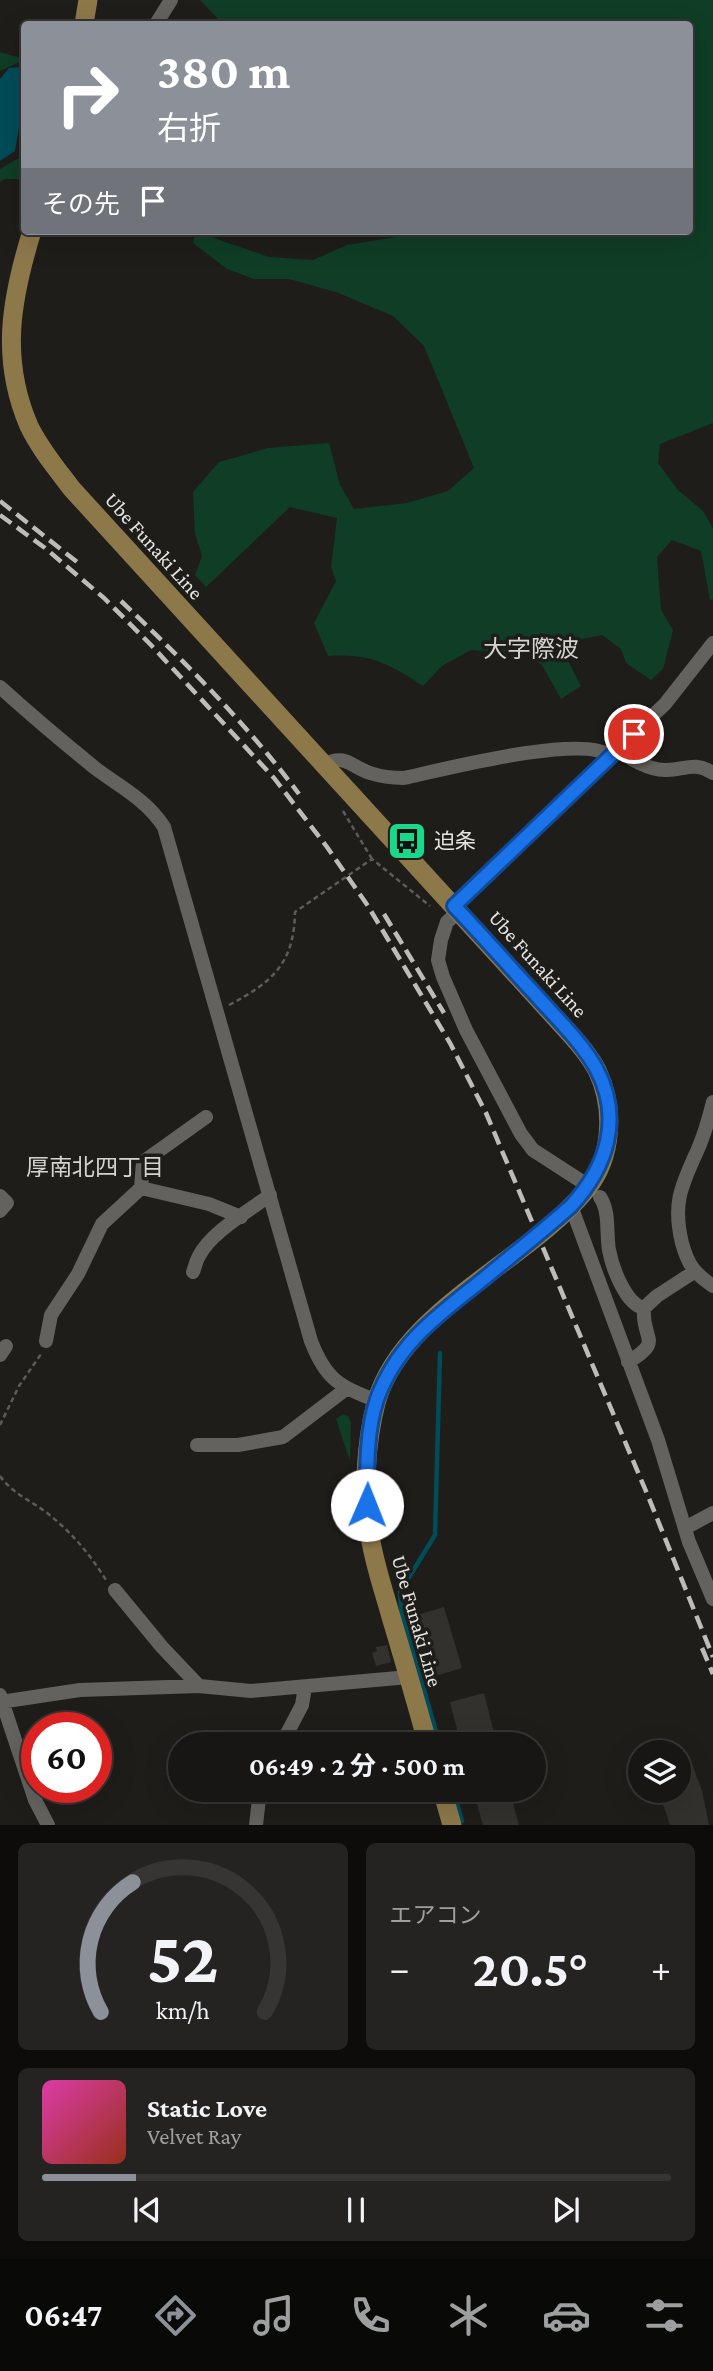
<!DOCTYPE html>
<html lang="ja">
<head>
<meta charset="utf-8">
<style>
	body { margin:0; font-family:"Crimson Pro","Noto Sans JP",serif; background:#242322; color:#f1f3f6; height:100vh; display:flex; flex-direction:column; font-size:26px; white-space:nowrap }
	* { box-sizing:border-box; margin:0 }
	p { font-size:23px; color:#9e9fa0 }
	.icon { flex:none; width:38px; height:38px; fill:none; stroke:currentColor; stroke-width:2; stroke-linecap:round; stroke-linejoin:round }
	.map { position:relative; height:1825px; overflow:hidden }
	.side { display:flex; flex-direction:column; gap:18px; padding:18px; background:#0d0c0b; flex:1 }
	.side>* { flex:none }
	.top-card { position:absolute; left:21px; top:21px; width:672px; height:214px; border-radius:7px; box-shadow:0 7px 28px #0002,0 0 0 2px #363534; background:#8c9099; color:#fff; overflow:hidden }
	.fabs { position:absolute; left:628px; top:1740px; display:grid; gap:14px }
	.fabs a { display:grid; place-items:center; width:63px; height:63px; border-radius:50%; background:#171614; box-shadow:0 7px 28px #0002,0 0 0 2px #363534; font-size:35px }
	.speed { position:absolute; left:21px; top:1712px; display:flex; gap:14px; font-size:35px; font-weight:700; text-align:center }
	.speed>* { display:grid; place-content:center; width:91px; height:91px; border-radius:50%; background:#171614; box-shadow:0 7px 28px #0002,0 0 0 2px #363534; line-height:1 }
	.speed .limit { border:10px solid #d22; background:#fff; color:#111 }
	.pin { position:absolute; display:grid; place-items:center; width:60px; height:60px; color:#fff; margin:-30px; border:4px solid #fff; border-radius:50%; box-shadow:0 2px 7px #0007 }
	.me { position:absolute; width:77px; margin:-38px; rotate:1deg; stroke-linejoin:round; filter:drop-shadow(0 0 5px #0008) }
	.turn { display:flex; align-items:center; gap:24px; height:147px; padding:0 21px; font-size:32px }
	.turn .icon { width:91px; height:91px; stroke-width:2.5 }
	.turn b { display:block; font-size:49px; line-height:60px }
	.then { display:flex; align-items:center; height:66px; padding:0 21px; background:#0003; gap:14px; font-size:26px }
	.big { font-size:52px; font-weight:700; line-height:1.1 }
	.side .card { flex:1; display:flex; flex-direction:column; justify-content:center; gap:10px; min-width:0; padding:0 24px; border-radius:10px; background:#242322 }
	.side .dial { align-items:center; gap:0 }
	.dial svg { height:182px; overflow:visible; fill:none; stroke:#363534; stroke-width:7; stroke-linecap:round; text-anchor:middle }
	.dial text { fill:#f1f3f6; stroke:none }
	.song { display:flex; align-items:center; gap:21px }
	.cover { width:84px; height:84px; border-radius:10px; background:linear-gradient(135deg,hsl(320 70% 55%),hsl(10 70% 35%)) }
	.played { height:7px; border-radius:4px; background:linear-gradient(90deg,#8c9099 15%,#363534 15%) }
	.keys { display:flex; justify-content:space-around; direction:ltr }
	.heat { display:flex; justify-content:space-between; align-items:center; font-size:38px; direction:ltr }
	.side .tiles { flex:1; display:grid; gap:18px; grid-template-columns:1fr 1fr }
	.card:last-child { grid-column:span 2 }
	.trip { position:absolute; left:168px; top:1732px; width:378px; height:70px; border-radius:35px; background:#171614; box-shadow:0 7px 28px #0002,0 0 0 2px #363534; font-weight:700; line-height:70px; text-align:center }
	.tabs { display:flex; height:112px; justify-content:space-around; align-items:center; background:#090908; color:#9e9fa0 }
	.tabs .icon { width:49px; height:49px }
	.tabs .selected { color:#8c9099 }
	.tabs b { font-size:32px; color:#f1f3f6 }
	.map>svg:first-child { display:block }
	.green { fill:#0f3d25 }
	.water { fill:#004c58 }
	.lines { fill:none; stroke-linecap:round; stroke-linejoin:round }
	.stream { stroke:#004c58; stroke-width:4.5 }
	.building { fill:#33312d }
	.path { stroke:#5e5c59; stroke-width:2.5; stroke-dasharray:5 3.5; stroke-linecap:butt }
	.minor { stroke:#64625e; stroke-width:14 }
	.major { stroke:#8d784a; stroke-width:19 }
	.rail { stroke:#bebcb9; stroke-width:4.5; stroke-dasharray:14 7; stroke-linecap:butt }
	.route-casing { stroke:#114b97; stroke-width:18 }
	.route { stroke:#1a73e8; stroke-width:12 }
	.labels { text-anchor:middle; stroke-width:7; stroke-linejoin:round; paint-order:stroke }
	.street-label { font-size:21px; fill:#e6e5e2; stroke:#1f1d1a }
	.poi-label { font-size:21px; fill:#e6e5e2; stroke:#1f1d1a; text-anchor:start }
	.neighbourhood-label { font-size:23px; fill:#d5d3ce; stroke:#1f1d1a }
	.quarter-label { font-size:24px; fill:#d5d3ce; stroke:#1f1d1a }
</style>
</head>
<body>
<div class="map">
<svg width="713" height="1825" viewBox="0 0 713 1825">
	<rect width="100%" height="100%" fill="#1f1d1a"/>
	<path class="green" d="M 200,0 L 713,0 L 713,423 L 660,444 L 658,463 L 678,490 L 703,511 L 713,528 L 713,599 L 710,600 L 701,551 L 672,540 L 657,557 L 661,610 L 673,630 L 663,669 L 651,680 L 626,663 L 621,649 L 602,635 L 573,641 L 566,657 L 581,686 L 561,699 L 542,665 L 525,653 L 471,650 L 442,666 L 423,686 C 390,664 370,653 328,656 L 314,623 L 336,581 L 331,567 L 337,518 L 290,507 L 206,587 L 195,575 L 202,556 L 195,534 L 193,492 L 219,462 L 268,448 L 329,443 L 340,485 L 354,509 L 407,503 L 448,491 L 474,468 L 424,346 L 393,316 L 336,292 L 289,279 L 254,279 L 227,269 L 193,243 L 196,232 L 269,257 L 313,260 L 347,245 L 396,237 L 399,231 L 690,231 L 690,24 L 216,24 L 218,19 Z
		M 0,52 L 24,59 L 24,63 L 22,61 L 0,71 Z
		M 24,122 L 24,179 L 5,179 L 0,182 L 0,169 L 19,158 Z
		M 343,1414 L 348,1416 L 351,1423 L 350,1461 L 336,1419 Z"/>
	<path class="water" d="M 23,67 L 24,99 L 15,151 L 0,161 L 0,79 L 9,68 Z"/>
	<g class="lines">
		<path class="stream" d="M 440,1353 L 435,1535 L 400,1592 L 401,1611 L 440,1745
			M 453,1790 L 462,1821"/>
	</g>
	<path class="building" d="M 444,1607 L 462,1668 L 435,1676 L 417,1615 Z
		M 387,1645 L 391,1662 L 376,1666 L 372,1653 L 377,1651 L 376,1647 Z
		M 484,1693 L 497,1745 L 461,1745 L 450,1702 Z
		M 690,1758 L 702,1791 L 709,1825 L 670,1825 L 658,1790 L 679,1790 L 679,1761 Z
		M 473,1790 L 509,1790 L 519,1825 L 483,1825 Z"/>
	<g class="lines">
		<path class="path" d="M 343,811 L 372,859
			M 229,1005 C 273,982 294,963 295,912 L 372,859 L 430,906
			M 0,1425 L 19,1386 L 41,1354
			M 0,1476 C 13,1495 35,1502 52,1517 C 74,1535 91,1556 106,1580"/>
		<path class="minor" d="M 156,24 L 171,0
			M 0,687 C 31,715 63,742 95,768 C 120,787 147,800 164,827 L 311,1341 C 326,1380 339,1386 377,1401
			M 618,749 C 627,758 650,770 664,770 C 685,771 692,760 713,773
			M 323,765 C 345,753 350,766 370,773 C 382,777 392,778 404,778 C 441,770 584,733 610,756
			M 454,906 L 665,704 L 713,643
			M 459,911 L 447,922 L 441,940 L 438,960 L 443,977 L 466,1030 L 521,1134 L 533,1150 L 581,1181
			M 713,1102 C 709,1118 705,1133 698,1149 C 682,1185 672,1202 682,1243 C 688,1265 694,1273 713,1286
			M 141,1188 L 209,1204 L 241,1217
			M 0,1196 L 7,1203 L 0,1211
			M 600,1197 C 610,1212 606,1232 609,1250 C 612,1267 626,1305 644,1308
			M 571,1206 L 658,1440 L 689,1542 L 713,1599
			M 193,1272 C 195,1267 196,1261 199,1256 C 211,1232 249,1211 270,1195
			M 46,1341 L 51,1315 L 78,1274 L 102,1224 L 141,1188 L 143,1162 L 206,1117
			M 0,1355 L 6,1346
			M 628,1362 C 665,1340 641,1340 644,1308 L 657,1296 L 694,1272
			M 197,1445 L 238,1445 L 283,1437 L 346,1389
			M 685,1528 L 713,1513
			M 115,1590 L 162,1647 L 199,1686
			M 0,1695 L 35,1800 L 48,1825
			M 0,1702 L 80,1690 L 199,1686 L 251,1691 L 409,1677
			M 281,1745 L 302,1705 L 305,1687
			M 256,1825 L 260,1790"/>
		<path class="major" d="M 84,24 L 88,0
			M 32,231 C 11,299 0,359 29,426 C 40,449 57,469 72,489 L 572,1036 C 581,1046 590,1057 597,1070 C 615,1108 613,1157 586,1190 C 528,1261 401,1311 376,1403 C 366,1442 363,1490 369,1530 C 373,1560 383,1588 391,1617 C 404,1660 416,1702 428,1745
			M 442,1790 L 452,1825"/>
		<path class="rail" d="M 0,501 L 77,562
			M 0,515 L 45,548 L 104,598 L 151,645 L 274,778 L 327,847 L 368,906 L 450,1043 L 486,1113 L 648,1496 L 713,1657
			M 121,601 C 184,661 247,724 299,794
			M 384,914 L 444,1013
			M 702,1648 L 713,1674"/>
	</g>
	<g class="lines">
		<g class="route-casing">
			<path id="route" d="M 367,1505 C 367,1471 366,1432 377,1399 C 397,1344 437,1316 481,1281 C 511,1256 542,1232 571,1206 C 607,1167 623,1118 596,1068 C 580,1040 555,1017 534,993 C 507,964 481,934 454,906 L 634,734"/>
		</g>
		<use href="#route" class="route"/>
	</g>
	<defs>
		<g id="bus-square" transform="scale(2.0125)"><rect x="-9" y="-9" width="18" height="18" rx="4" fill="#18d989" stroke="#1f1d1a"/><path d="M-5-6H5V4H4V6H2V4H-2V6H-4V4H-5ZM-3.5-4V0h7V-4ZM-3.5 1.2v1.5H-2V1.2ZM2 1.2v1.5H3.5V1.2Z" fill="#111"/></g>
	</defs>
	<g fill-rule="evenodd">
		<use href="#bus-square" x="407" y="841"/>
	</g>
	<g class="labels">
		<g class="street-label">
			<text transform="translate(154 546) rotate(48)" y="7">Ube Funaki Line</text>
			<text transform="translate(538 964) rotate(48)" y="7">Ube Funaki Line</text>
			<text transform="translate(417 1621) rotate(74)" y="7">Ube Funaki Line</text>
		</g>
		<g class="poi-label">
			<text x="434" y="848">迫条</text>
		</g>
		<g class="neighbourhood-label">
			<text x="95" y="1175">厚南北四丁目</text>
		</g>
		<g class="quarter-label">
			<text x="531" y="657">大字際波</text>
		</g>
	</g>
</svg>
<div class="fabs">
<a><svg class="icon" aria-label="layers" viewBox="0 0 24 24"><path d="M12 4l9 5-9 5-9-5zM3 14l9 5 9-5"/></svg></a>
</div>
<div class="speed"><div class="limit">60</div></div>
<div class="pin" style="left:634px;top:734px;background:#d93025"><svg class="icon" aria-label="arrive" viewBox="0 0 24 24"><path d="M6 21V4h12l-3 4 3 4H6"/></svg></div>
<svg class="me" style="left:367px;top:1505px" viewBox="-20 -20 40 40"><circle r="19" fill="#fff"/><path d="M0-13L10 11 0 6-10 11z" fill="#1a73e8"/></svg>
<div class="trip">06:49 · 2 分 · 500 m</div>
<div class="top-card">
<div class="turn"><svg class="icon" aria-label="right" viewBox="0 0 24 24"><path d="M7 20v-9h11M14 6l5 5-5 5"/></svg><div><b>380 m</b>右折</div></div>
<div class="then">その先<svg class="icon" aria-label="arrive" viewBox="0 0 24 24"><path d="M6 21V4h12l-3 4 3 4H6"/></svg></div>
</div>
</div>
<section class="side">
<div class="tiles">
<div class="card dial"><svg viewBox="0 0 100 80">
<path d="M14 69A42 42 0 1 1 86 69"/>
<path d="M14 69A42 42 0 0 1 28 12" stroke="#8c9099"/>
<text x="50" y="56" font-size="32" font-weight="700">52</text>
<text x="50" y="72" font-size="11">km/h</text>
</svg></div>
<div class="card"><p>エアコン</p>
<div class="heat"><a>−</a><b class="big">20.5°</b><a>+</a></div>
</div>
<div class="card">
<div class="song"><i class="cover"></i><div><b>Static Love</b><p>Velvet Ray</p></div></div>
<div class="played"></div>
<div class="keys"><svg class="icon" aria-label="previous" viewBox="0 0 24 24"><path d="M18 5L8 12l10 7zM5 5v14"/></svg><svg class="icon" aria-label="pause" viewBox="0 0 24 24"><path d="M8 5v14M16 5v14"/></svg><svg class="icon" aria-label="next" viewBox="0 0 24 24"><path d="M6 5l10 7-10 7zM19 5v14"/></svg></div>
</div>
</div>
</section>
<nav class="tabs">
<b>06:47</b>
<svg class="icon selected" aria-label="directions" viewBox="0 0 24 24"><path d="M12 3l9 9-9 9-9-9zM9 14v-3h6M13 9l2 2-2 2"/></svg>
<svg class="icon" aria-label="music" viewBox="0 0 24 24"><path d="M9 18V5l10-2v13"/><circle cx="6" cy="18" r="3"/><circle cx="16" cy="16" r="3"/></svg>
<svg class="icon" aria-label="phone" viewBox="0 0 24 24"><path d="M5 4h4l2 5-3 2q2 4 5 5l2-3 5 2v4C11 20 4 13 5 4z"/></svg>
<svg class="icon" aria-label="climate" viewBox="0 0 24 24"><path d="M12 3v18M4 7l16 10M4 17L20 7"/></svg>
<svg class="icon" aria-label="car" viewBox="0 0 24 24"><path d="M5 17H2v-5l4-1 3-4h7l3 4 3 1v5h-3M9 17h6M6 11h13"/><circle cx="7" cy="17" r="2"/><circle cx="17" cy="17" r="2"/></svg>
<svg class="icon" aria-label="filters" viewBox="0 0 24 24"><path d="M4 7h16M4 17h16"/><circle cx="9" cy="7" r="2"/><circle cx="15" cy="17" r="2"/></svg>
</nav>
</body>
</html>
